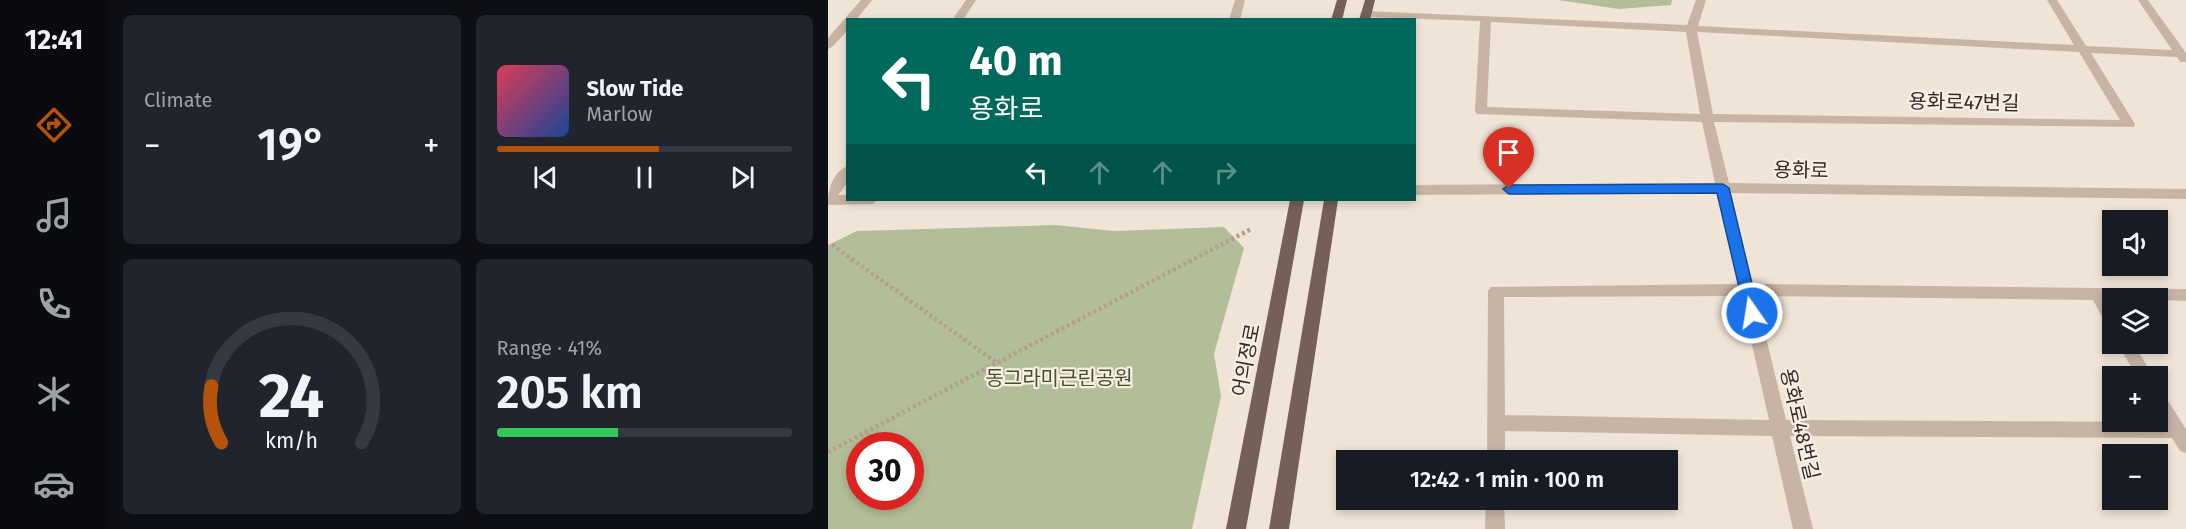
<!DOCTYPE html>
<html lang="en">
<head>
<meta charset="utf-8">
<style>
	body { margin:0; font-family:"Fira Sans","Noto Sans KR",sans-serif; background:#20242c; color:#f1f3f6; height:100vh; display:flex; flex-direction:column; font-size:22px; white-space:nowrap }
	* { box-sizing:border-box; margin:0 }
	p { font-size:20px; color:#9ea1a6 }
	.icon { flex:none; width:33px; height:33px; fill:none; stroke:currentColor; stroke-width:2; stroke-linecap:round; stroke-linejoin:round }
	.map { position:relative; flex:1; overflow:hidden }
	.details { display:flex; flex-direction:column; gap:15px; padding:15px; background:#0d0f14; width:720px }
	.details>* { flex:none }
	.banner { position:absolute; left:18px; top:18px; width:570px; height:183px; border-radius:0px; box-shadow:0 3px 9px #0003; background:#00695c; color:#fff; overflow:hidden }
	.buttons { position:absolute; left:1274px; top:210px; display:grid; gap:12px }
	.buttons a { display:grid; place-items:center; width:66px; height:66px; border-radius:0px; background:#171b24; box-shadow:0 3px 9px #0003; font-size:30px }
	.speed { position:absolute; left:18px; top:432px; display:flex; gap:12px; font-size:30px; font-weight:700; text-align:center }
	.speed>* { display:grid; place-content:center; width:78px; height:78px; border-radius:50%; background:#171b24; box-shadow:0 3px 9px #0003; line-height:1 }
	.speed .limit { border:9px solid #d22; background:#fff; color:#111 }
	.pin { position:absolute; display:grid; place-items:center; width:51px; height:51px; color:#fff; margin:-62px -26px; border-radius:50% 50% 50% 0; rotate:-45deg; box-shadow:0 0 6px #0007 }
	.pin .icon { rotate:45deg }
	.me { position:absolute; width:66px; margin:-33px; rotate:347deg; stroke-linejoin:round; filter:drop-shadow(0 0 4px #0008) }
	.turn { display:flex; align-items:center; gap:21px; height:126px; padding:0 24px; font-size:27px }
	.turn .icon { width:78px; height:78px; stroke-width:2.5 }
	.turn b { display:block; font-size:42px; line-height:51px }
	.lanes { display:flex; align-items:center; height:57px; padding:0 24px; background:#0003; justify-content:center; gap:30px; direction:ltr }
	.lanes .off { opacity:.35 }
	.big { font-size:45px; font-weight:600; line-height:1.1 }
	.details .card { flex:1; display:flex; flex-direction:column; justify-content:center; gap:9px; min-width:0; padding:0 21px; border-radius:9px; background:#20242c }
	.details .dial { align-items:center; gap:0 }
	.dial svg { height:156px; overflow:visible; fill:none; stroke:#363941; stroke-width:7; stroke-linecap:round; text-anchor:middle }
	.dial text { fill:#f1f3f6; stroke:none }
	.song { display:flex; align-items:center; gap:18px }
	.cover { width:72px; height:72px; border-radius:9px; background:linear-gradient(135deg,hsl(350 70% 55%),hsl(220 70% 35%)) }
	.played { height:6px; border-radius:3px; background:linear-gradient(90deg,#b45309 55%,#363941 55%) }
	.keys { display:flex; justify-content:space-around; direction:ltr }
	.heat { display:flex; justify-content:space-between; align-items:center; font-size:33px; direction:ltr }
	.charge { height:9px; border-radius:4px; background:linear-gradient(90deg,#34c759 41%,#363941 0) }
	.details .tiles { flex:1; display:grid; gap:15px; grid-template-columns:repeat(2,1fr) }
	.trip { position:absolute; left:508px; top:450px; width:342px; height:60px; border-radius:0px; background:#171b24; box-shadow:0 3px 9px #0003; font-weight:600; line-height:60px; text-align:center }
	main { display:flex; flex:1; min-height:0 }
	.tabs { display:flex; flex-direction:column; width:108px; justify-content:space-around; align-items:center; background:#090b0e; color:#9ea1a6 }
	.tabs .icon { width:42px; height:42px }
	.tabs .current { color:#b45309 }
	.tabs b { font-size:27px; color:#f1f3f6 }
	.map>svg:first-child { display:block }
	.green { fill:#b2be98; fill-rule:evenodd }
	.lines { fill:none; stroke-linecap:round; stroke-linejoin:round }
	.path { stroke:#b39e8f; stroke-width:4.5; stroke-dasharray:3 3; stroke-linecap:butt }
	.minor { fill:#c7b4a4; fill-rule:evenodd }
	.major { fill:#746057; fill-rule:evenodd }
	.route { fill:#1a73e8; stroke:#114b97; stroke-width:1.5 }
	.labels { text-anchor:middle; stroke-width:4.5; stroke-linejoin:round; paint-order:stroke }
	.street-label { font-size:20px; fill:#332925; stroke:#f8eee3 }
	.park-label { font-size:20px; fill:#43502a; stroke:#f8eee3 }
</style>
</head>
<body>
<main>
<nav class="tabs">
<b>12:41</b>
<svg class="icon current" aria-label="directions" viewBox="0 0 24 24"><path d="M12 3l9 9-9 9-9-9zM9 14v-3h6M13 9l2 2-2 2"/></svg>
<svg class="icon" aria-label="music" viewBox="0 0 24 24"><path d="M9 18V5l10-2v13"/><circle cx="6" cy="18" r="3"/><circle cx="16" cy="16" r="3"/></svg>
<svg class="icon" aria-label="phone" viewBox="0 0 24 24"><path d="M5 4h4l2 5-3 2q2 4 5 5l2-3 5 2v4C11 20 4 13 5 4z"/></svg>
<svg class="icon" aria-label="climate" viewBox="0 0 24 24"><path d="M12 3v18M4 7l16 10M4 17L20 7"/></svg>
<svg class="icon" aria-label="car" viewBox="0 0 24 24"><path d="M5 17H2v-5l4-1 3-4h7l3 4 3 1v5h-3M9 17h6M6 11h13"/><circle cx="7" cy="17" r="2"/><circle cx="17" cy="17" r="2"/></svg>
</nav>
<section class="details">
<div class="tiles">
<div class="card"><p>Climate</p>
<div class="heat"><a>−</a><b class="big">19°</b><a>+</a></div>
</div>
<div class="card">
<div class="song"><i class="cover"></i><div><b>Slow Tide</b><p>Marlow</p></div></div>
<div class="played"></div>
<div class="keys"><svg class="icon" aria-label="previous" viewBox="0 0 24 24"><path d="M18 5L8 12l10 7zM5 5v14"/></svg><svg class="icon" aria-label="pause" viewBox="0 0 24 24"><path d="M8 5v14M16 5v14"/></svg><svg class="icon" aria-label="next" viewBox="0 0 24 24"><path d="M6 5l10 7-10 7zM19 5v14"/></svg></div>
</div>
<div class="card dial"><svg viewBox="0 0 100 80">
<path d="M14 69A42 42 0 1 1 86 69"/>
<path d="M14 69A42 42 0 0 1 9 40" stroke="#b45309"/>
<text x="50" y="56" font-size="32" font-weight="700">24</text>
<text x="50" y="72" font-size="11">km/h</text>
</svg></div>
<div class="card"><p>Range · 41%</p><b class="big">205 km</b><div class="charge"></div></div>
</div>
</section>
<div class="map">
<svg width="1358" height="529" viewBox="0 0 1358 529">
	<rect width="100%" height="100%" fill="#f0e4d7"/>
	<path class="green" d="M 730,0 L 844,0 L 843,5 L 791,9 Z
		M 228,225 L 286,231 L 396,227 L 416,248 L 386,354 L 393,396 L 364,529 L 0,529 L 0,245 L 29,231 ZM 32,446 L 82,446 L 82,496 L 32,496 Z"/>
	<g class="lines">
		<path class="path" d="M 4,245 L 169,363
			M 0,452 L 423,229"/>
		<path class="minor" d="M 33,0 L 44,0 L 28,20 L 20,20 L 20,30 L 4,47 L 0,49 L 0,38 Z
			M 138,0 L 148,0 L 135,20 L 124,20 Z
			M 407,0 L 417,0 L 412,20 L 401,20 Z
			M 868,0 L 878,0 L 870,26 L 1246,45 L 1219,0 L 1229,0 L 1258,46 L 1344,50 L 1310,0 L 1320,0 L 1358,53 L 1358,62 L 1352,62 L 1349,57 L 1263,53 L 1307,124 L 1306,127 L 886,122 L 901,183 L 1358,189 L 1358,199 L 903,193 L 925,284 L 1358,289 L 1358,301 L 1284,298 L 1281,300 L 1284,305 L 1284,326 L 1278,324 L 1265,300 L 928,296 L 958,420 L 1334,422 L 1329,413 L 1329,390 L 1335,393 L 1358,429 L 1358,453 L 1352,451 L 1344,438 L 962,436 L 985,529 L 965,529 L 944,436 L 677,431 L 677,460 L 659,460 L 660,291 L 663,287 L 910,284 L 890,193 L 586,195 L 586,185 L 887,183 L 874,122 L 649,114 L 647,111 L 652,21 L 537,17 L 531,14 L 537,11 L 859,25 ZM 663,22 L 858,32 L 872,114 L 659,107 ZM 869,32 L 1251,52 L 1292,120 L 885,114 ZM 913,296 L 941,420 L 677,415 L 676,297 Z
			M 20,166 L 20,182 L 10,195 L 20,195 L 20,200 L 48,200 L 46,204 L 0,205 C 0,190 4,172 20,166 Z
			M 1290,344 L 1306,344 L 1325,376 L 1308,376 Z
			M 658,500 L 676,500 L 677,529 L 657,529 Z"/>
		<path class="major" d="M 509,0 L 519,0 L 514,20 L 503,20 Z
			M 537,0 L 547,0 L 542,20 L 531,20 Z
			M 462,200 L 476,200 L 418,529 L 398,529 Z
			M 496,200 L 510,200 L 461,529 L 441,529 Z"/>
	</g>
	<path class="route" d="M 895,184 L 901,188 L 931,313 L 929,317 L 919,317 L 917,313 L 889,193 L 681,194 L 675,189 L 681,185 Z"/>
	<g class="labels">
		<g class="street-label">
			<text transform="translate(1136 102) rotate(1)" y="7">용화로47번길</text>
			<text transform="translate(973 170) rotate(1)" y="7">용화로</text>
			<text transform="translate(418 360) rotate(-79)" y="7">어의정로</text>
			<text transform="translate(972 424) rotate(77)" y="7">용화로48번길</text>
		</g>
		<g class="park-label">
			<text x="231" y="385">동그라미근린공원</text>
		</g>
	</g>
</svg>
<div class="buttons">
<a><svg class="icon" aria-label="sound" viewBox="0 0 24 24"><path d="M4 9h4l5-4v14l-5-4H4zM17 9q2 3 0 6"/></svg></a>
<a><svg class="icon" aria-label="layers" viewBox="0 0 24 24"><path d="M12 4l9 5-9 5-9-5zM3 14l9 5 9-5"/></svg></a>
<a>+</a>
<a>−</a>
</div>
<div class="speed"><div class="limit">30</div></div>
<div class="pin" style="left:681px;top:189px;background:#d93025"><svg class="icon" aria-label="arrive" viewBox="0 0 24 24"><path d="M6 21V4h12l-3 4 3 4H6"/></svg></div>
<svg class="me" style="left:924px;top:313px" viewBox="-20 -20 40 40"><circle r="17" fill="#1a73e8" stroke="#fff" stroke-width="3"/><path d="M0-11L8 9 0 5-8 9z" fill="#fff"/></svg>
<div class="trip">12:42 · 1 min · 100 m</div>
<div class="banner">
<div class="turn"><svg class="icon" aria-label="left" viewBox="0 0 24 24"><path d="M17 20v-9H6M10 6l-5 5 5 5"/></svg><div><b>40 m</b>용화로</div></div>
<div class="lanes"><svg class="icon" aria-label="left" viewBox="0 0 24 24"><path d="M17 20v-9H6M10 6l-5 5 5 5"/></svg><svg class="icon off" aria-label="ahead" viewBox="0 0 24 24"><path d="M12 20V5M6 11l6-6 6 6"/></svg><svg class="icon off" aria-label="ahead" viewBox="0 0 24 24"><path d="M12 20V5M6 11l6-6 6 6"/></svg><svg class="icon off" aria-label="right" viewBox="0 0 24 24"><path d="M7 20v-9h11M14 6l5 5-5 5"/></svg></div>
</div>
</div>
</main>
</body>
</html>
